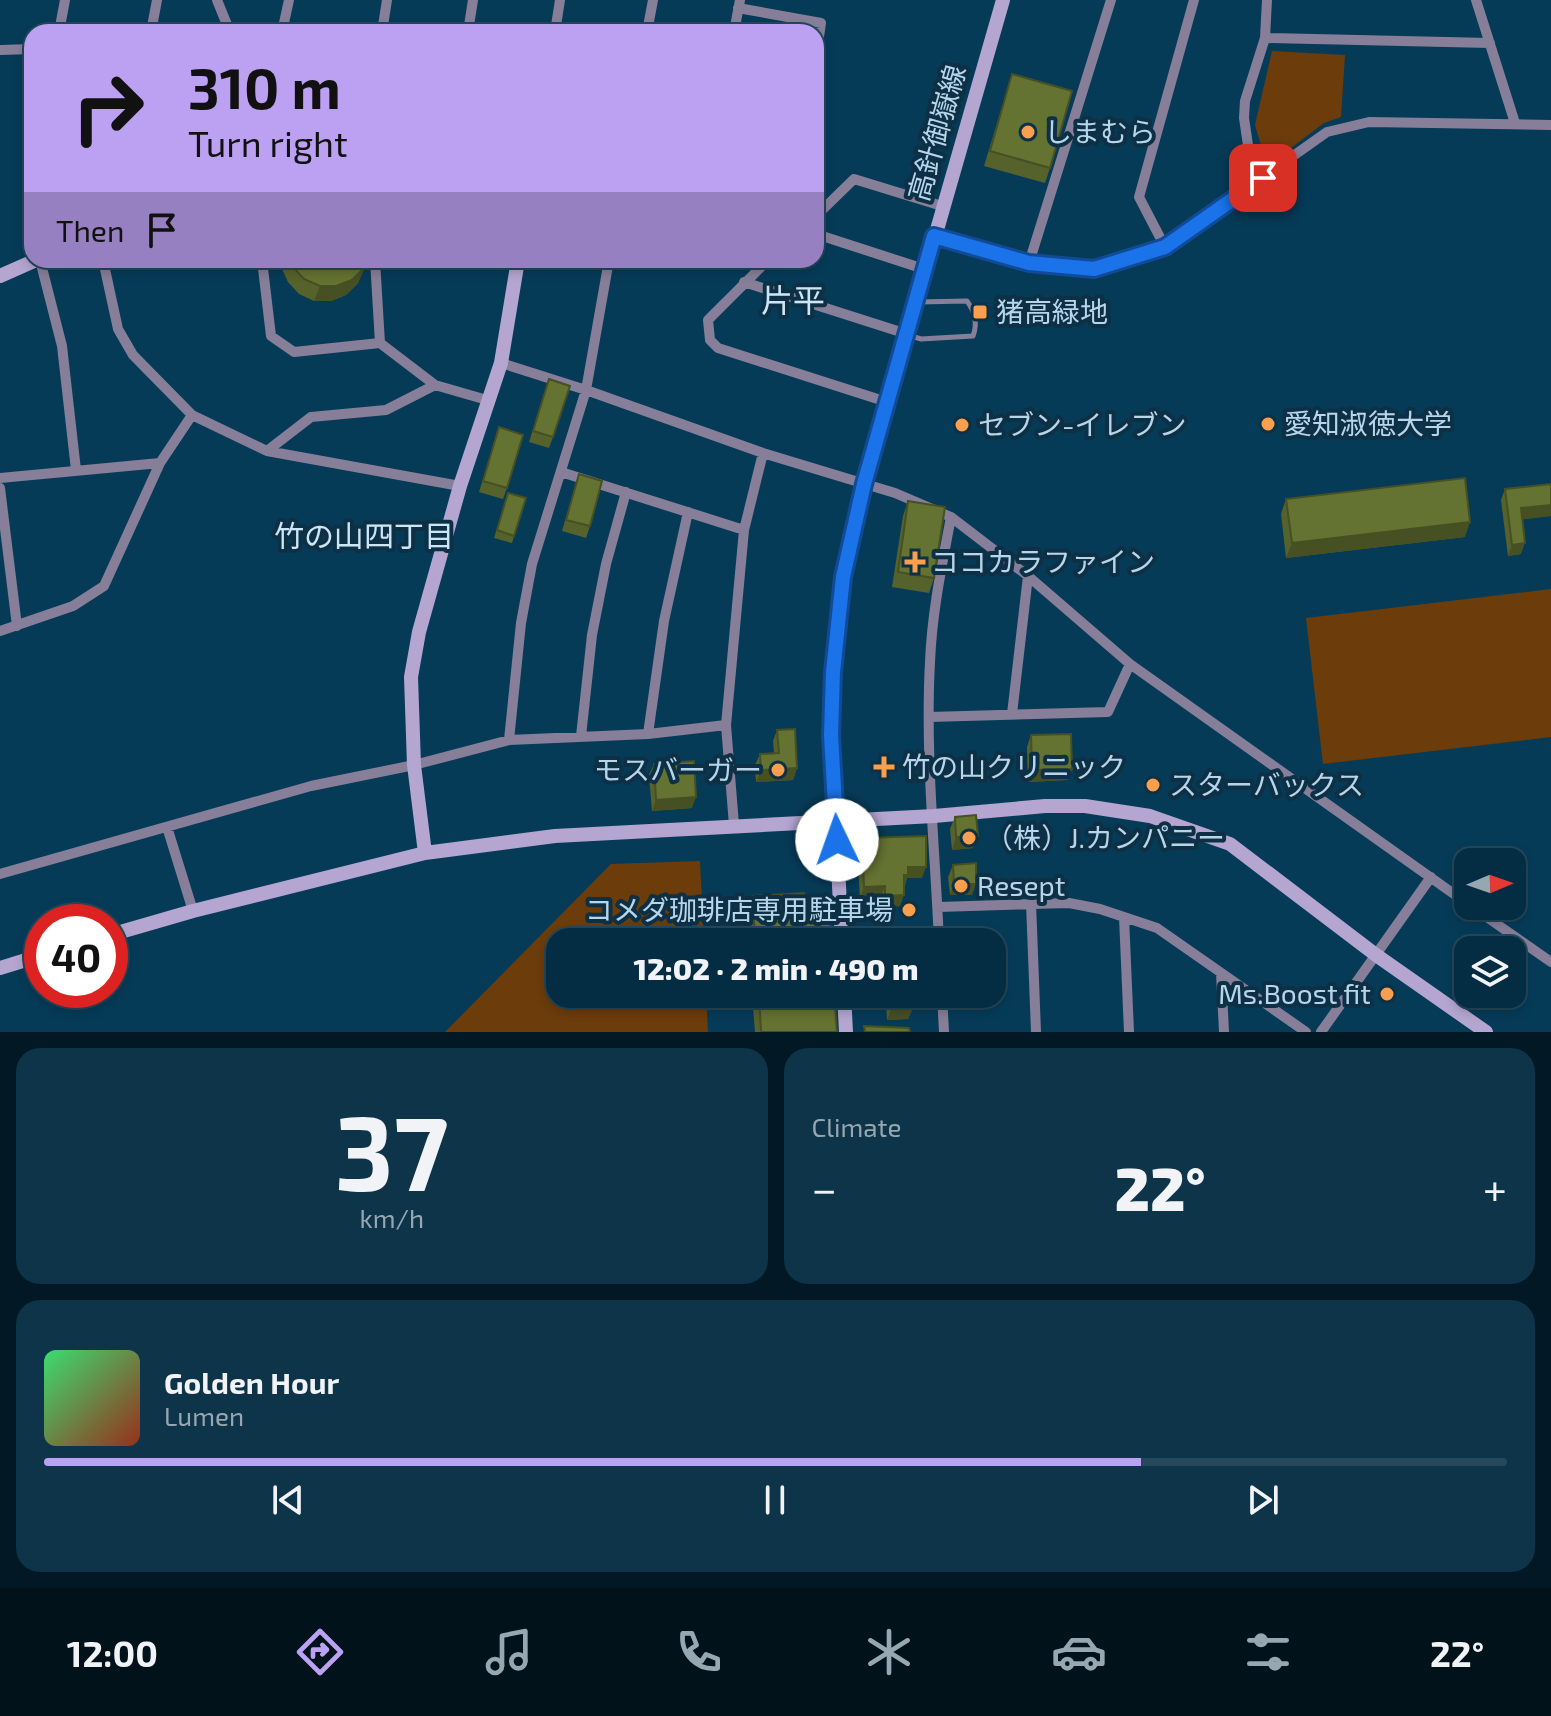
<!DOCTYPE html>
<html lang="en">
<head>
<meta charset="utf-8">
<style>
	body { margin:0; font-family:"Exo 2","Noto Sans JP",sans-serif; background:#0d3449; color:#f1f3f6; height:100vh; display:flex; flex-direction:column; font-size:30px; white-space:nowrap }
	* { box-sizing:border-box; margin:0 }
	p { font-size:26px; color:#97a7b2 }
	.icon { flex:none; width:44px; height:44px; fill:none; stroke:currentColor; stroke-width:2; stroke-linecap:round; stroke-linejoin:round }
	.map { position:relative; height:1032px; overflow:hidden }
	.panel { display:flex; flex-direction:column; gap:16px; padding:16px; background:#021824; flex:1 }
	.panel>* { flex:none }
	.banner { position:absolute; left:24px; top:24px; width:800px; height:244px; border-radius:24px; box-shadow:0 4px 12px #0003,0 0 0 2px #25485b; background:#bca0f2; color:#111; overflow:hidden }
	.needle { width:52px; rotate:88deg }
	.tools { position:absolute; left:1454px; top:848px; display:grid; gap:16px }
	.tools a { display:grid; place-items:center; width:72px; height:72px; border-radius:16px; background:#042c42; box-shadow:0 4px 12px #0003,0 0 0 2px #25485b; font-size:40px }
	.speed { position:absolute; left:24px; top:904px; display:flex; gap:16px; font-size:40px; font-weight:700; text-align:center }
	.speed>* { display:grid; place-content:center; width:104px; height:104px; border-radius:50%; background:#042c42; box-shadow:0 4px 12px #0003,0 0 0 2px #25485b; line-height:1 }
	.speed .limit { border:12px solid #d22; background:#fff; color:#111 }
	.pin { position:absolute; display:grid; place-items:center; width:68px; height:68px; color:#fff; margin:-34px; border-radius:16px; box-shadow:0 4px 12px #0006 }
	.me { position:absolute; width:88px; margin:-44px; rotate:357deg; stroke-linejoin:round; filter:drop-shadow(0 0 6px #0008) }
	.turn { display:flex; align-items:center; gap:28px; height:168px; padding:0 32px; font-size:36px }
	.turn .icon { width:104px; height:104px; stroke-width:2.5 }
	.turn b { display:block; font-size:56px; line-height:68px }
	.then { display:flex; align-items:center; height:76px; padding:0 32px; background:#0003; gap:16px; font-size:30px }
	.big { font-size:60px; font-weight:800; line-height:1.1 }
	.panel .card { flex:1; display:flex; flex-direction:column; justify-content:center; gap:12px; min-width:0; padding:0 28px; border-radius:24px; background:#0d3449 }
	.panel .dial { align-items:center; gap:0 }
	.dial b { font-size:104px; line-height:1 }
	.song { display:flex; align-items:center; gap:24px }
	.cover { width:96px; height:96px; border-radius:12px; background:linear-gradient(135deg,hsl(140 70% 55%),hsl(10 70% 35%)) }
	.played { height:8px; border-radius:4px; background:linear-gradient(90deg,#bca0f2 75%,#25485b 75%) }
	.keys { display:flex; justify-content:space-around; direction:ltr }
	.heat { display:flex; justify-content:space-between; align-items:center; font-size:44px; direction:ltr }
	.panel .tiles { flex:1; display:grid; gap:16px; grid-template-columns:1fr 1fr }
	.card:last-child { grid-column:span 2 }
	.trip { position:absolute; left:546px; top:928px; width:460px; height:80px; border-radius:24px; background:#042c42; box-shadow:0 4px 12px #0003,0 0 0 2px #25485b; font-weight:800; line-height:80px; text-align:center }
	.menu { display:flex; height:128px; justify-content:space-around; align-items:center; background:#02121a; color:#97a7b2 }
	.menu .icon { width:56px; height:56px }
	.menu .active { color:#bca0f2 }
	.menu b { font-size:36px; color:#f1f3f6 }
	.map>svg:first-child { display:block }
	.green { fill:#6c3c0b }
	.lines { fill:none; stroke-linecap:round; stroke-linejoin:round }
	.lane { stroke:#877f99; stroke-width:5 }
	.street { stroke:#877f99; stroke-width:10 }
	.secondary { stroke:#b4a6d1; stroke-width:14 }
	.wall { fill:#56622b }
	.shaded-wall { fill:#465023 }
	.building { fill:#647232; stroke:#465023; stroke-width:2 }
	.route-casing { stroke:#114b97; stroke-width:20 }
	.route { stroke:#1a73e8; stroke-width:14 }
	.poi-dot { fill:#fa9f4e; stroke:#0e3045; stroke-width:3 }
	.labels { text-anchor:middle; stroke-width:8; stroke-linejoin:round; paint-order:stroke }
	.poi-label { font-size:28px; fill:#b7d6ec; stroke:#0e3045; text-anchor:start }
	.street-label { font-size:28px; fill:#b7d6ec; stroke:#0e3045 }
	.neighbourhood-label { font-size:30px; fill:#cce5f7; stroke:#0e3045 }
	.quarter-label { font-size:32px; fill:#cce5f7; stroke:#0e3045 }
</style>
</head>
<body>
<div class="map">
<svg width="1551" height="1032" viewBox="0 0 1551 1032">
	<rect width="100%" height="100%" fill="#063b58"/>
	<path class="green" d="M 1272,51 L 1345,55 L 1341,117 L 1324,123 L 1267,166 L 1255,125 Z
		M 1551,589 L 1551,737 L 1323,764 L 1306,618 Z
		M 700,861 L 704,942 L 560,942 L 560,994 L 706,994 L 708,1032 L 445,1032 L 611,864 Z"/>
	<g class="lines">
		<path class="lane" d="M 908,335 L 921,339 L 973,336 C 978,323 975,312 967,301 L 918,302"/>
		<path class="street" d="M 217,0 L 230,32
			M 1476,0 L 1515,123
			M 738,8 L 821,23 L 816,57
			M 59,32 L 65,0
			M 151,32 L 157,0
			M 282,32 L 289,0
			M 382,32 L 387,0
			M 468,32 L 473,0
			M 555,32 L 560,0
			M 647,32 L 653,0
			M 734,32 L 740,0
			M 1265,38 L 1490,43
			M 0,50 L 32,49
			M 1263,178 L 1249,152 L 1244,118 L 1245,101 L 1265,38 L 1267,0
			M 816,216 L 854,179 L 942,206
			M 816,234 L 924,269
			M 934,236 L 1029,263 L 1094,269 L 1165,247 L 1327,132 L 1369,122 L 1551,125
			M 1165,247 L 1139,197 L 1194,0
			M 40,260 L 62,346 L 76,470
			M 103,260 L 118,329 L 133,355 L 192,415 L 267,451 L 460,486
			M 262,260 L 271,336 L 294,352 L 380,343
			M 375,260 L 380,343 L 435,385
			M 768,260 L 708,320 L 710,340 L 718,348 L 887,402
			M 1029,263 L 1111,0
			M 744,282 L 907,334
			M 501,363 L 586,390 L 763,453 L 895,493 L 951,517 L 1028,576 L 1130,664 L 1468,904
			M 267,451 L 311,417 L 386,410 L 435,385 L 487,400
			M 561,472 L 744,530
			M 0,478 L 160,463
			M 0,488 L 17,626
			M 0,631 L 73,606 L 104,586 L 160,463 L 192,415
			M 1012,714 L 1028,576
			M 929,717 L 1108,712 L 1130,664
			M 648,734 L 664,621 L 688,512
			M 581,736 L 592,635 L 606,564 L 626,492
			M 509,740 L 521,623 L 532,564 L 586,390 L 609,260
			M 734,825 L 726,725 L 744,530 L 763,453
			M 167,827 L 193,911
			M 0,874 L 311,786 L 414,765 L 509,740 L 648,734 L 726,725
			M 1031,903 L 1036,1032
			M 1471,906 L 1551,962
			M 938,907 L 1069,903 L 1100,909 L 1157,928 L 1306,1032
			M 1124,917 L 1129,1032
			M 939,942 C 935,849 925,754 930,662 C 932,612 942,565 951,517
			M 1221,973 L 1224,1032
			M 942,994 L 944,1032
			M 1321,1032 L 1431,877"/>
		<path class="secondary" d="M 0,276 L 36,260
			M 425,853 L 414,765 L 411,677 L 419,632 L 460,486 L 501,363 L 518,260
			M 110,935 L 193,911 L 425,853 L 555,836 L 934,816 L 1045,806 L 1085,806 L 1150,816 L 1230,844 L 1376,955 L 1486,1032
			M 842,942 L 831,735 L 833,672 L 843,577 L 864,484 L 1003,0
			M 0,968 L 42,955
			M 844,994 L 846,1032"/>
	</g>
	<path class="wall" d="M 1012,74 L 1050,168 L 1045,183 L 984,166 Z
		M 281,260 L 368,260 L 358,283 L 346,295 L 331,301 L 314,301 L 299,294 L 288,282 L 281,267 Z
		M 545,391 L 553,437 L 549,448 L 529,442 Z
		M 499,427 L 507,488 L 503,499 L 479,492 Z
		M 579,474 L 590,526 L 586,538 L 562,531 Z
		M 1551,484 L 1551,516 L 1522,519 L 1521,554 L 1508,556 L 1501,500 L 1505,489 Z
		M 508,493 L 526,498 L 512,543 L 494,538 Z
		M 1286,499 L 1465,537 L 1286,558 L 1281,514 Z
		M 908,501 L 934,578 L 929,593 L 892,587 L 903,516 Z
		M 777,730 L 797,768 L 793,780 L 756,782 L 755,765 L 760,754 L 774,753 L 773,741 Z
		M 1031,735 L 1072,769 L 1068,780 L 1028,782 L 1027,747 Z
		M 654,764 L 692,808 L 652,811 L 649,775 Z
		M 955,817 L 973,848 L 952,850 L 950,829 Z
		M 862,838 L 922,878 L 907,878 L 900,906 L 881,907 L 880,898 L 860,898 L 857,849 Z
		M 953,865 L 972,895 L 950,895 L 948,877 Z
		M 753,896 L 806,918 L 831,942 L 749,942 L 747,911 Z
		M 752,994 L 834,994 L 837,1032 L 755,1032 Z
		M 889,994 L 912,994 L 913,1008 L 908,1019 L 887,1020 L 886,1002 Z"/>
	<path class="shaded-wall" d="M 368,260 L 358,283 L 346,295 L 331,301 L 314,301 L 320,286 Z
		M 1551,505 L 1551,516 L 1517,520 L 1521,508 Z
		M 1470,522 L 1465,537 L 1286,558 L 1292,543 Z
		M 1525,543 L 1521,554 L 1508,556 L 1512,545 Z
		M 797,768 L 793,780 L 756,782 L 761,770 Z
		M 1072,769 L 1068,780 L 1028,782 L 1032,770 Z
		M 696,797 L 692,808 L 652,811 L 656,800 Z
		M 978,836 L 973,848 L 952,850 L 956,837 Z
		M 908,867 L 926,867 L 922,878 L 907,878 L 904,886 L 904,875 Z
		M 954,884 L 976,884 L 972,895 L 950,895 Z
		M 885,886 L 880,898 L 860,898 L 864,887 Z
		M 904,895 L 900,906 L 881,907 L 885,896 Z
		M 915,994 L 935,994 L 934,996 L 914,997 Z
		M 913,1008 L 908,1019 L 887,1020 L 891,1009 Z"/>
	<path class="building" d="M 1012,74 L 1072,91 L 1050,168 L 990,151 Z
		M 290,260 L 367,260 L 364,268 L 352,280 L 336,286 L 320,286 L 304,279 L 293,267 Z
		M 549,379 L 570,386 L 553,437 L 533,431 Z
		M 499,427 L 523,435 L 507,488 L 483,481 Z
		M 579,474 L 602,481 L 590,526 L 566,520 Z
		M 1465,478 L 1470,522 L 1292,543 L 1286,499 Z
		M 1551,484 L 1551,505 L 1521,508 L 1525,543 L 1512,545 L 1505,489 Z
		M 508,493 L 526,498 L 514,536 L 497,530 Z
		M 908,501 L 945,507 L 934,578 L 898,572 Z
		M 795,729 L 797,768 L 761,770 L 760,754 L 779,753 L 777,730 Z
		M 1071,734 L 1072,769 L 1032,770 L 1031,735 Z
		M 694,761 L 696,797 L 656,800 L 654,764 Z
		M 976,815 L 978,836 L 956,837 L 955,817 Z
		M 926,836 L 926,867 L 908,867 L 908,875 L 904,875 L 904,895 L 885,896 L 885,886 L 864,887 L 862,838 Z
		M 976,863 L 976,884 L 954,884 L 953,865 Z
		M 804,893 L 806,918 L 830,916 L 831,942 L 755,942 L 753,896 Z
		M 759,994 L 834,994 L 837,1032 L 761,1032 Z
		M 891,994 L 912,994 L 913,1008 L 891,1009 Z
		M 864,1026 L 909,1028 L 910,1032 L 865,1032 Z"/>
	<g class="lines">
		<g class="route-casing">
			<path id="route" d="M 837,840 L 831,735 L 833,672 L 843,577 L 864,484 L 934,236 L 1029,263 L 1094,269 L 1165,247 L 1263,178"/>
		</g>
		<use href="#route" class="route"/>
	</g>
	<g class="poi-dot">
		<circle cx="1028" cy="132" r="8"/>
		<rect x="972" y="304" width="16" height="16" rx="4"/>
		<circle cx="1268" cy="424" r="8"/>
		<circle cx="962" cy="425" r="8"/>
		<path d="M911 550h8v8h8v8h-8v8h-8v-8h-8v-8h8z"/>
		<path d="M880 755h8v8h8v8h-8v8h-8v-8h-8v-8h8z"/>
		<circle cx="778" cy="770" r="8"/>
		<circle cx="1153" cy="785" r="8"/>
		<circle cx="969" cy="838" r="8"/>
		<circle cx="961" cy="886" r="8"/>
		<circle cx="909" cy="910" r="8"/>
		<circle cx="1387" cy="994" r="8"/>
	</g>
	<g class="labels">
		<g class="poi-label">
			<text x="1044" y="142">しまむら</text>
			<text x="996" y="322">猪高緑地</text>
			<text x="1284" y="434">愛知淑徳大学</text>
			<text x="978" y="435">セブン-イレブン</text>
			<text x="931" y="572">ココカラファイン</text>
			<text x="902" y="777">竹の山クリニック</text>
			<text x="762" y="780" text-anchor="end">モスバーガー</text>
			<text x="1169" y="795">スターバックス</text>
			<text x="985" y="848">（株）J.カンパニー</text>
			<text x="977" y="896">Resept</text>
			<text x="893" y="920" text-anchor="end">コメダ珈琲店専用駐車場</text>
			<text x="1371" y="1004" text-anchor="end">Ms.Boost fit</text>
		</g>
		<g class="street-label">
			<text transform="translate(937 133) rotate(-74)" y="10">高針御嶽線</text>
		</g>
		<g class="neighbourhood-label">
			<text x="364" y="547">竹の山四丁目</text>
		</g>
		<g class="quarter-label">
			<text x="793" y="312">片平</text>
		</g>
	</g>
</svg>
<div class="tools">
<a><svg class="needle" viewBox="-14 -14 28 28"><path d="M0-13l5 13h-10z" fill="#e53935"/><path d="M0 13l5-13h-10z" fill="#97a7b2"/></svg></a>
<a><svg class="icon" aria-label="layers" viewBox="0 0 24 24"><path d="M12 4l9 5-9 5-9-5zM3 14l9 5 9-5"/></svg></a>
</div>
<div class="speed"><div class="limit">40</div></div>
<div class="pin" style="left:1263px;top:178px;background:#d93025"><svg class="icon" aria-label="arrive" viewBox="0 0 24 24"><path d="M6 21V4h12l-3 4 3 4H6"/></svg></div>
<svg class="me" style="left:837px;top:840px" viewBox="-20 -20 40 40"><circle r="19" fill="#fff"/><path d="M0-13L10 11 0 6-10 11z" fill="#1a73e8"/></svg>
<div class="trip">12:02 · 2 min · 490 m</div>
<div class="banner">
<div class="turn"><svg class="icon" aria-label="right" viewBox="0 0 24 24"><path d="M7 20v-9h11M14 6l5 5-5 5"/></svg><div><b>310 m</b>Turn right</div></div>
<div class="then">Then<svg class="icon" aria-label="arrive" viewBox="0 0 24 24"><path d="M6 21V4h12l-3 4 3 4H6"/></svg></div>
</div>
</div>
<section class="panel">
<div class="tiles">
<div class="card dial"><b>37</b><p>km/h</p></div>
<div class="card"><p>Climate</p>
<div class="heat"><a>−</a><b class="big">22°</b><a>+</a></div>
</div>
<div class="card">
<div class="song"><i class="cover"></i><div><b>Golden Hour</b><p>Lumen</p></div></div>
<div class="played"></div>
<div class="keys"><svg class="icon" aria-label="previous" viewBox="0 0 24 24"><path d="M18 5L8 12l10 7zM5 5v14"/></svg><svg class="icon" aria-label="pause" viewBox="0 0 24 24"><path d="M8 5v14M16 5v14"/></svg><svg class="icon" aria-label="next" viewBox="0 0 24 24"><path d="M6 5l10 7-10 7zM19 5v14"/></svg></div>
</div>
</div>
</section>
<nav class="menu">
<b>12:00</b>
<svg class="icon active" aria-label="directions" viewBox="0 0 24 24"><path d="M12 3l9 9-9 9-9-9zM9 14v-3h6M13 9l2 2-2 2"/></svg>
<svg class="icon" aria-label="music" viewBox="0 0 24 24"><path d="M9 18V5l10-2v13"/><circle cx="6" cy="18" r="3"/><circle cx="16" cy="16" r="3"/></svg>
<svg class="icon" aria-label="phone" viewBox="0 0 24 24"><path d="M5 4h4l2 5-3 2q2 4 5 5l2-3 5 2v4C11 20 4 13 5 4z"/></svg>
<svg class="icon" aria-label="climate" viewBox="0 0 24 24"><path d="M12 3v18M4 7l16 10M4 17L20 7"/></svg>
<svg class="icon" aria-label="car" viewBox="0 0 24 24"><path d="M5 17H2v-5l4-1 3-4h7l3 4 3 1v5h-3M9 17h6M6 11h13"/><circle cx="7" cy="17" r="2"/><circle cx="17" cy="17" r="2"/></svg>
<svg class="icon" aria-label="filters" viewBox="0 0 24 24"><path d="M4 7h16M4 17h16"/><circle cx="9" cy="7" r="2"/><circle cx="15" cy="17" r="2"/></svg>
<b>22°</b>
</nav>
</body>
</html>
